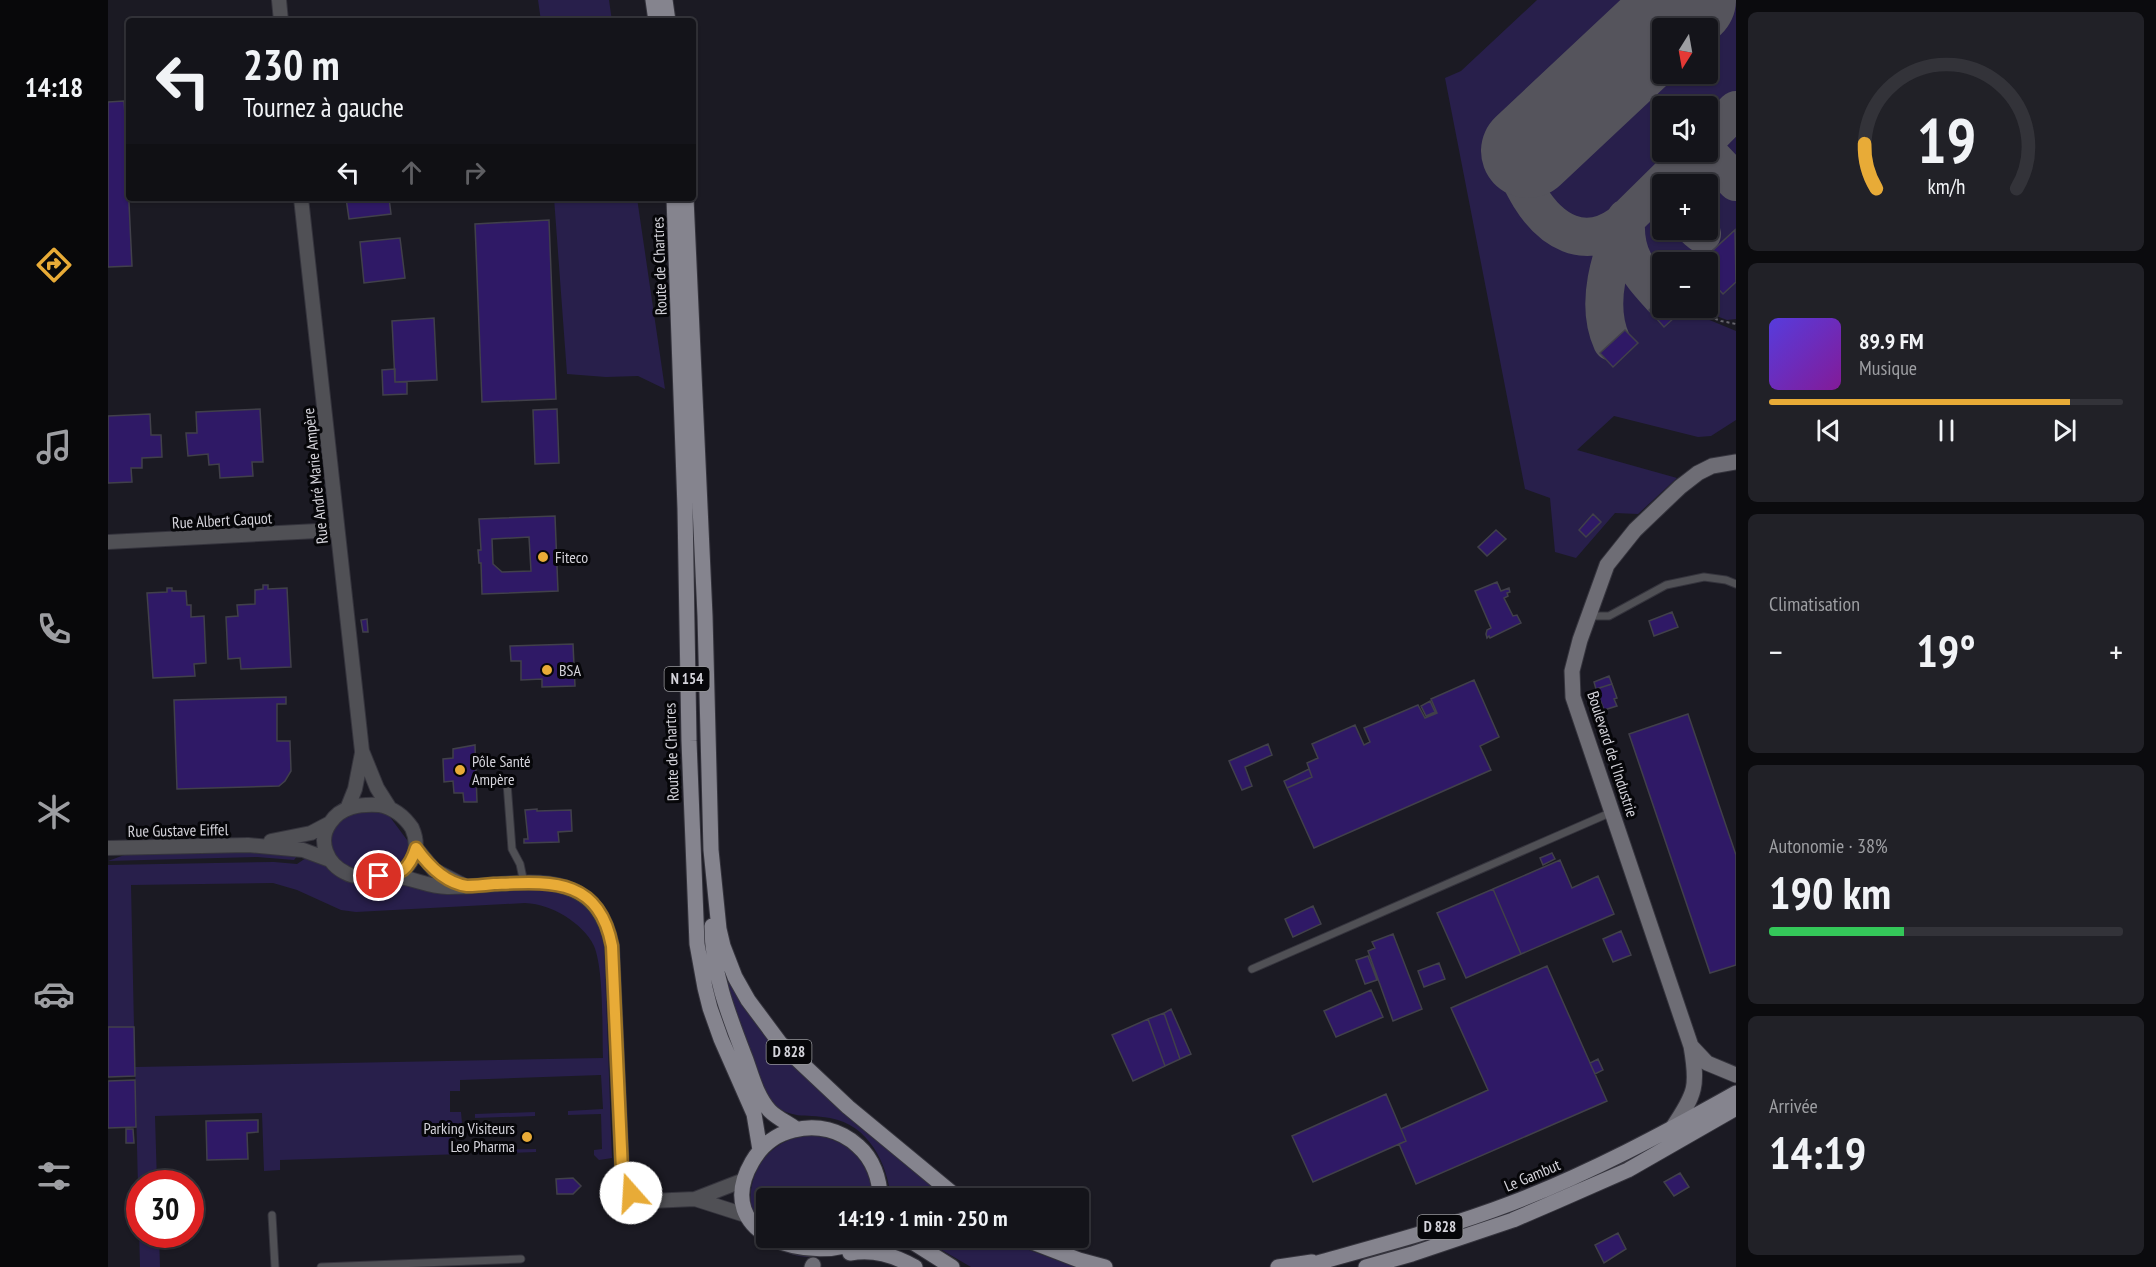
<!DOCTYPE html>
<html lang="fr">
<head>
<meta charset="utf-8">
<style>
	body { margin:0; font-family:"PT Sans Narrow",sans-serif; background:#212127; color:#f1f3f6; height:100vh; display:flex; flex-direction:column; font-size:22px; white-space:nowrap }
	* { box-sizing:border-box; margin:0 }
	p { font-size:20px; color:#9d9ea2 }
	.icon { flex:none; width:33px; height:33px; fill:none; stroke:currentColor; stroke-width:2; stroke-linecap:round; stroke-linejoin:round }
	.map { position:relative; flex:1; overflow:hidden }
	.drawer { display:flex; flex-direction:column; gap:12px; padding:12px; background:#0b0b0e; width:420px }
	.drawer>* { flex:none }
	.top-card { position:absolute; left:18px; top:18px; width:570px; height:183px; border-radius:6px; box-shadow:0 2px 4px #0004,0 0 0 2px #333339; background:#14141a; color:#f1f3f6; overflow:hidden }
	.needle { width:39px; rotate:191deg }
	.tools { position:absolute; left:1544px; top:18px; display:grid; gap:12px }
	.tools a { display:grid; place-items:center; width:66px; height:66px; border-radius:6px; background:#14141a; box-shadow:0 2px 4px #0004,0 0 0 2px #333339; font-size:30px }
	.speed { position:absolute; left:18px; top:1170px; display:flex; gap:12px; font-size:30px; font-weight:700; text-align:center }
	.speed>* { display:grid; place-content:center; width:78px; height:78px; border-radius:50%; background:#14141a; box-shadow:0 2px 4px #0004,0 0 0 2px #333339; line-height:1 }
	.speed .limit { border:9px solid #d22; background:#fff; color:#111 }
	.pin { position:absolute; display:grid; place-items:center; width:51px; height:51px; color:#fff; margin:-26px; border:3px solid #fff; border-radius:50%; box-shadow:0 2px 6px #0007 }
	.me { position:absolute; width:66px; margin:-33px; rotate:341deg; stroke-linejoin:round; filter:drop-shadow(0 0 4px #0008) }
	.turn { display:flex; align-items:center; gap:21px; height:126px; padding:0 18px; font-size:27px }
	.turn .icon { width:78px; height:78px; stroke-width:2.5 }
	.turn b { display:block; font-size:42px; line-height:51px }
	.lanes { display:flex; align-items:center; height:57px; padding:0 18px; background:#0003; justify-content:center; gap:30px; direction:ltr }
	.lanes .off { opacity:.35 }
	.big { font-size:45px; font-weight:600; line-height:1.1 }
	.drawer .widget { flex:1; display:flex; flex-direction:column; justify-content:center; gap:9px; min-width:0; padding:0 21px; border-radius:9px; background:#212127 }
	.drawer .dial { align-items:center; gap:0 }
	.dial svg { height:156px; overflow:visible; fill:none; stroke:#333339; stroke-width:7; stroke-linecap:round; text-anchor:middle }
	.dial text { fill:#f1f3f6; stroke:none }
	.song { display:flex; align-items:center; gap:18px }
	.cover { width:72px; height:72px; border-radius:9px; background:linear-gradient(135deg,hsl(250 70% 55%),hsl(290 70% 35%)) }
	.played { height:6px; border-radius:3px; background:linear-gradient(90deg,#e8ab37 85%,#333339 85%) }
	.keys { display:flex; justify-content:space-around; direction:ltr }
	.heat { display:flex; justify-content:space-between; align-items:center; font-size:33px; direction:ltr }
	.charge { height:9px; border-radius:4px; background:linear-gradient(90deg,#34c759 38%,#333339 0) }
	.trip { position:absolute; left:648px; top:1188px; width:333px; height:60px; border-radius:6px; background:#14141a; box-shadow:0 2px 4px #0004,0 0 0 2px #333339; font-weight:600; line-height:60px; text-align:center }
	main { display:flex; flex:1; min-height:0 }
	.dock { display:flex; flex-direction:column; width:108px; justify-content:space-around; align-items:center; background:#08080a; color:#9d9ea2 }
	.dock .icon { width:42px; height:42px }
	.dock .current { color:#e8ab37 }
	.dock b { font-size:27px; color:#f1f3f6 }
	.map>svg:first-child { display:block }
	.green { fill:#281f4b; fill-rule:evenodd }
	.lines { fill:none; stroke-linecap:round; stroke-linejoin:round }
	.taxiway { stroke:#55545c; stroke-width:38 }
	.runway { stroke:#55545c; stroke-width:94 }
	.building { fill:#2f1966; stroke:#41404a; stroke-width:1.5; fill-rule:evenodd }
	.lane-casing { stroke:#35343d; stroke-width:9 }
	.street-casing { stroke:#35343d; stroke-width:16 }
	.secondary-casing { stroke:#35343d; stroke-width:17 }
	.primary-casing { stroke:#35343d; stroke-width:17 }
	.path { stroke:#66656d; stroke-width:2; stroke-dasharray:3 3; stroke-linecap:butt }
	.lane { stroke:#505055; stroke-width:7 }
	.street { stroke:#505055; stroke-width:14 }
	.secondary { stroke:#6e6d75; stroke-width:15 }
	.primary { stroke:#85848e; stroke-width:15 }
	.route-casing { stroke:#976f24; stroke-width:15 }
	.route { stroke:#e8ab37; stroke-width:10 }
	.poi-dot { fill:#e8ab37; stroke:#060609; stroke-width:2 }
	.labels { text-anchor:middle; stroke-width:6; stroke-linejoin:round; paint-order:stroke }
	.shield { fill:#060609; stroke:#96969b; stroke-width:1.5 }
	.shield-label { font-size:15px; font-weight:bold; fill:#d4d3da }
	.street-label { font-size:16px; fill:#d4d3da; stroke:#060609 }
	.poi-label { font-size:16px; fill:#d4d3da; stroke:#060609; text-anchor:start }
</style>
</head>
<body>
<main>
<nav class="dock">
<b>14:18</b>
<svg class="icon current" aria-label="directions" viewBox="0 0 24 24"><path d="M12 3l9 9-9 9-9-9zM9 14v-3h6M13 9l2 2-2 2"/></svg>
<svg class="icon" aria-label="music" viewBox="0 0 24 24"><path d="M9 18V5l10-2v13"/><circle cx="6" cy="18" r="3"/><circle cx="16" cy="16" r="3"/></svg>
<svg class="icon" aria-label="phone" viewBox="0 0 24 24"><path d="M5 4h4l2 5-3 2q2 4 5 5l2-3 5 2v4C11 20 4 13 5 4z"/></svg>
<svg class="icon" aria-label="climate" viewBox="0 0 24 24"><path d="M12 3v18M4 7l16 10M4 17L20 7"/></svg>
<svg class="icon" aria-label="car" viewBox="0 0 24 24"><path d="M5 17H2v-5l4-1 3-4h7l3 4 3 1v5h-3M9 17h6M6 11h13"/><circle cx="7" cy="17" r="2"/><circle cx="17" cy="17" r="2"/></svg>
<svg class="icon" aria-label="filters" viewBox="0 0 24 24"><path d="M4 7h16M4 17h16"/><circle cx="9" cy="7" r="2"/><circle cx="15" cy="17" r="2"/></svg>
</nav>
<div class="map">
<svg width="1628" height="1267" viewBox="0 0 1628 1267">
	<rect width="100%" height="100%" fill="#1b1a23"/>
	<path class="green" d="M 430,0 L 501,0 L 504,21 L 433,21 Z
		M 1429,0 L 1628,0 L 1628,319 L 1619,320 L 1587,308 L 1599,308 L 1599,262 L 1554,262 L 1554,299 L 1541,310 L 1556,326 L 1575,309 L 1628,331 L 1628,420 L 1603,436 L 1590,437 L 1506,416 L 1469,450 L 1569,478 L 1530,514 L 1507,513 L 1468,558 L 1447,552 L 1442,498 L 1417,489 L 1337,78 L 1353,71 ZM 1554,28 L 1599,28 L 1599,74 L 1554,74 ZM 1554,106 L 1599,106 L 1599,152 L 1554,152 ZM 1554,184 L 1599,184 L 1599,230 L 1554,230 Z
		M 446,198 L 529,198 L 557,389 L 530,376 L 498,377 L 459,374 Z
		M 263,811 L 279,813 L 302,844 C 297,861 290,868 273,869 C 263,870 250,872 240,868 C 222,860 217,833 232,820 C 241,813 252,812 263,811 Z
		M 151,850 L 190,855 L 186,860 L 149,857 L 0,861 L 19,854 Z
		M 198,858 L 216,865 L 232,878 L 252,883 L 288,882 L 336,892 L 436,889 L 455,892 L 476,905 L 488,920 L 496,941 L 504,1158 L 491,1160 L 486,1155 L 486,1150 L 494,1149 L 493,1114 L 460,1115 L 460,1111 L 495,1109 L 493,1075 L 352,1080 L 352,1091 L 342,1091 L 342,1112 L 353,1112 L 354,1123 L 343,1124 L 344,1144 L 355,1144 L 355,1154 L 172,1160 L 172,1170 L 156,1171 L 154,1113 L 47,1116 L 49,1183 L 32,1184 L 32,1234 L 51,1235 L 52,1267 L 32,1267 L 27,1067 L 495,1058 C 494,1030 496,970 486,946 C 480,933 469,924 457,916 C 444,908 432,904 417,903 L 248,912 L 233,910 L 189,890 L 165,883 L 23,885 L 26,1027 L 0,1027 L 0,865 L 166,862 L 189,864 Z
		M 620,973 L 638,1006 L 787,1154 L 839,1198 L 783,1198 C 779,1163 761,1125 722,1118 C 694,1113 685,1121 661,1101 L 613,974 L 618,978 Z
		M 427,1112 L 427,1116 L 367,1118 L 367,1114 Z
		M 702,1135 C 738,1137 764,1162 764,1198 L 658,1198 L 658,1238 L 748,1238 C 734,1251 718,1259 698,1257 C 622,1250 625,1142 702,1135 Z
		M 428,1149 L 428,1152 L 368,1154 L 368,1150 Z
		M 813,1238 L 897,1238 L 921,1250 L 967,1267 L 863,1267 Z"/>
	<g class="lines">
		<path class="taxiway" d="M 1599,139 L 1628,110
			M 1420,151 C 1416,155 1411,159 1410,166 C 1409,177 1417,188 1422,197 C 1443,231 1476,251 1512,225 L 1586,152
			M 1599,152 L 1628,182
			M 1518,220 C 1516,257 1531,272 1554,298
			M 1589,230 L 1594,234
			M 1504,342 C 1486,303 1503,255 1518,218"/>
		<path class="runway" d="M 1420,151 L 1581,0"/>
	</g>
	<path class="building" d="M 16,101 L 18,128 L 21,128 L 21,161 L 19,161 L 24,266 L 0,267 L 0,102 Z
		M 238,198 L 281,198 L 283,214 L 241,219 Z
		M 441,220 L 448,399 L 374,402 L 367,224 Z
		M 1627,230 L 1628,282 L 1615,294 L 1599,277 L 1599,262 L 1592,262 Z
		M 292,238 L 297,278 L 256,283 L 252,242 Z
		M 1554,299 L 1554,308 L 1577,308 L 1556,327 L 1541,310 Z
		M 326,318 L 329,380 L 287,382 L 284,321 Z
		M 1517,330 L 1530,343 L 1505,367 L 1492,353 Z
		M 287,369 L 287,382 L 299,382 L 299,394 L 275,395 L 274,370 Z
		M 152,409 L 155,462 L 144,462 L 145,476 L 112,478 L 111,464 L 101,465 L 100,454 L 80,456 L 78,433 L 89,433 L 88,412 Z
		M 449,409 L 451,463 L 427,464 L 425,410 Z
		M 42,414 L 43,435 L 53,435 L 54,457 L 34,458 L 34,468 L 23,468 L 24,482 L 0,483 L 0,416 Z
		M 1485,514 L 1493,522 L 1478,537 L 1471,530 Z
		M 447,516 L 450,591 L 374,594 L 373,563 L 371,563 L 370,550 L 373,550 L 371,519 ZM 421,537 L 423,571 L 394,572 L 385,564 L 384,539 Z
		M 1388,530 L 1398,539 L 1379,556 L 1370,547 Z
		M 1389,582 L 1393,591 L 1401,588 L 1402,592 L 1399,593 L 1400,596 L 1396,598 L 1405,616 L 1409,615 L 1413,623 L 1382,638 L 1381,636 L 1379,638 L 1378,634 L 1379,630 L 1383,628 L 1367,591 Z
		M 155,585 L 160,585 L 160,589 L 179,588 L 183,667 L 133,669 L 132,658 L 120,659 L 118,617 L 130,616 L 129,605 L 147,604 L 147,590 L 155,589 Z
		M 59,588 L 64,588 L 64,591 L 78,591 L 79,605 L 83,605 L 83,617 L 96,616 L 98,663 L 86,664 L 87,676 L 45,678 L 39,593 L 59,592 Z
		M 1564,612 L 1570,627 L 1546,636 L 1541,621 Z
		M 259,619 L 260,632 L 255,632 L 253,620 Z
		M 465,644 L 467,686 L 434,687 L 434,679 L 413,680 L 413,661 L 403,661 L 402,646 Z
		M 1501,676 L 1504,684 L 1488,689 L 1486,682 Z
		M 1366,680 L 1391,737 L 1372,746 L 1383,770 L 1206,848 L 1179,788 L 1204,777 L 1199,763 L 1210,758 L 1204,744 L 1247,725 L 1256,745 L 1262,742 L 1256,728 L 1310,705 L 1317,718 L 1329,713 L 1323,699 Z
		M 1504,684 L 1509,698 L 1506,699 L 1509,706 L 1496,710 L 1488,689 Z
		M 178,697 L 178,704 L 169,704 L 169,741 L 182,741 L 183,771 L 177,781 L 171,786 L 69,789 L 66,700 Z
		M 1322,701 L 1327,712 L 1318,716 L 1313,706 Z
		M 1580,714 L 1628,855 L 1628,965 L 1602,973 L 1521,734 Z
		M 1160,744 L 1164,755 L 1137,767 L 1144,786 L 1134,790 L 1121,761 Z
		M 367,745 L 369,802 L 356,802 L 355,793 L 346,793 L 345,781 L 336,782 L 335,759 L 345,758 L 345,749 Z
		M 1201,769 L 1204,777 L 1179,788 L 1176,781 Z
		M 429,809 L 429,811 L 463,810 L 464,831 L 450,832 L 451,842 L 416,843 L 416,839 L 420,839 L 417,810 Z
		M 1444,853 L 1447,859 L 1435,865 L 1432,858 Z
		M 1452,860 L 1464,888 L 1490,876 L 1506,914 L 1413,954 L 1385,889 Z
		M 1385,889 L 1413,954 L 1358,978 L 1329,913 Z
		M 1205,906 L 1213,924 L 1185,937 L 1177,919 Z
		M 1513,931 L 1523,955 L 1505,962 L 1495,939 Z
		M 1285,934 L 1314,1009 L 1285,1021 L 1260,951 L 1267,948 L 1264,942 Z
		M 1260,956 L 1269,980 L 1257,984 L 1248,960 Z
		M 1331,963 L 1337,979 L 1316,987 L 1310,971 Z
		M 1439,966 L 1499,1101 L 1308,1184 L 1291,1144 L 1298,1141 L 1293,1129 L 1380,1090 L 1343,1008 Z
		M 1263,990 L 1275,1017 L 1228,1037 L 1216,1011 Z
		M 1063,1009 L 1083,1054 L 1072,1059 L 1056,1013 Z
		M 1056,1013 L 1072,1059 L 1057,1066 L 1040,1019 Z
		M 1040,1019 L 1057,1066 L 1025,1081 L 1004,1035 Z
		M 0,1027 L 26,1027 L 27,1076 L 0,1077 Z
		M 1490,1059 L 1495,1070 L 1487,1074 L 1482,1063 Z
		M 27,1080 L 28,1127 L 0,1128 L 0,1081 Z
		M 1278,1094 L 1298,1141 L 1205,1182 L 1184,1136 Z
		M 150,1120 L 150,1132 L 139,1133 L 140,1159 L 99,1160 L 98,1121 Z
		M 18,1129 L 25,1129 L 26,1143 L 18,1143 Z
		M 1572,1173 L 1581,1187 L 1566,1196 L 1556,1182 Z
		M 465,1178 L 473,1186 L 465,1194 L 449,1194 L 448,1179 Z
		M 1510,1233 L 1518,1249 L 1496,1263 L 1487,1245 Z"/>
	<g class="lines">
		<g class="lane-casing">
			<path id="lane" d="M 1481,616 L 1501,616 L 1558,585 L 1596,577 L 1618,580 L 1628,584
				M 399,783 L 404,849 L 412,864 L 416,883
				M 1144,969 L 1504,812
				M 164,1215 L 167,1267
				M 213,1267 L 413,1259"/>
		</g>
		<g class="street-casing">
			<path id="street" d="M 171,0 L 173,21
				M 193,198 L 254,751 L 269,788 L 281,807
				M 0,542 L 229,530
				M 271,805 C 286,808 296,816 304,828 C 308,837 309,846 306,855 C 299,873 287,875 269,876 C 259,877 247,878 238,873 C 219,864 209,841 222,823 C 233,806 252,804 271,805 Z
				M 239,809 L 247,789 L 254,753
				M 163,841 L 203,833 L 222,823
				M 0,848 L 140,845 L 195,850 L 222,860
				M 308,848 L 326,870 L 355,885
				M 285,876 C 303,877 320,887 339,887 C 403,888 487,857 504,946 L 514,1171 L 515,1180 L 523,1193 L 532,1198 L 542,1201 L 587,1199 L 636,1180
				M 587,1199 L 637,1215"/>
		</g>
		<g class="secondary-casing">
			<path id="secondary" d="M 1583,1046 L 1599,1063 L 1628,1075
				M 1565,1127 C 1588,1093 1590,1086 1583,1046 L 1465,697 L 1464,671 L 1472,640 L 1499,565 L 1527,530 L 1572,487 L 1590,473 L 1604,466 L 1628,462
				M 704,1267 L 705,1265"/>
		</g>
		<g class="primary-casing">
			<path id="primary" d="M 545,0 L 548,21
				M 557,0 L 560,21
				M 566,198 L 577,508 L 581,741 L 589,944 L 597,988 L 602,1008 L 613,1039 L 646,1114 L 652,1150
				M 578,198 L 597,616 L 603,850 L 611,929 L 615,946 L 627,977 L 640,1000 L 672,1043 L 740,1107 L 850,1198
				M 604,926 C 604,974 621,1016 638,1060 C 644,1077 649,1097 662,1111 C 669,1118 680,1123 688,1129
				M 759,1238 C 704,1267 601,1236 644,1162 C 653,1146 668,1134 686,1130 C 709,1124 733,1130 750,1146 C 765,1159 772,1179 772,1198
				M 798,1238 L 844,1267
				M 914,1238 L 971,1260 L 997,1267
				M 742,1253 C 766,1249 785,1255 807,1267
				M 1170,1267 L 1204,1262
				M 1195,1267 C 1265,1247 1336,1229 1404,1203 C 1482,1173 1555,1134 1628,1093
				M 1258,1267 L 1304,1254 L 1405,1220 L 1449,1201 L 1520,1170 L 1628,1108"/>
		</g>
		<path class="path" d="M 1579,308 L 1613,321 L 1628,324"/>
		<use href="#lane" class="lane"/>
		<use href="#street" class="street"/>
		<use href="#secondary" class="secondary"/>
		<use href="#primary" class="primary"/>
	</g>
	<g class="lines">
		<g class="route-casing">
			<path id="route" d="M 271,876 C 293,875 301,870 308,848 C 320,865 337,883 359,886 C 367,886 377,885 386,884 C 443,882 491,877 504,946 L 514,1171 L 516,1180 L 523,1193"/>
		</g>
		<use href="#route" class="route"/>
	</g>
	<g class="poi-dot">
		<circle cx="435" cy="557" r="6"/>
		<circle cx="439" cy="670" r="6"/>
		<circle cx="352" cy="770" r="6"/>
		<circle cx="419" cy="1137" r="6"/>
	</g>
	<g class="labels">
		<g class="shield">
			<rect x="556.5" y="667" width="45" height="24" rx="4.5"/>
			<rect x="658.5" y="1040" width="45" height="24" rx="4.5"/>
			<rect x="1309.5" y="1215" width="45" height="24" rx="4.5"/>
		</g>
		<g class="shield-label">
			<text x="579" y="684">N 154</text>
			<text x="681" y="1057">D 828</text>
			<text x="1332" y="1232">D 828</text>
		</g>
		<g class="street-label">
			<text transform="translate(551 266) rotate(-92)" y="6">Route de Chartres</text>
			<text transform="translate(207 476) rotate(-96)" y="6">Rue André Marie Ampère</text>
			<text transform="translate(114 520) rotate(-3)" y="6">Rue Albert Caquot</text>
			<text transform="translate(563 752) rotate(-92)" y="6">Route de Chartres</text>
			<text transform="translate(1505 754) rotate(72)" y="6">Boulevard de l'Industrie</text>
			<text transform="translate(70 830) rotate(-1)" y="6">Rue Gustave Eiffel</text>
			<text transform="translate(1424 1175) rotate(-23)" y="6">Le Gambut</text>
		</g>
		<g class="poi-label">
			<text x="447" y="563">Fiteco</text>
			<text x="451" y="676">BSA</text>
			<text x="364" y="767">Pôle Santé<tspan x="364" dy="18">Ampère</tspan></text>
			<text x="407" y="1134" text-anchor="end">Parking Visiteurs<tspan x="407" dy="18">Leo Pharma</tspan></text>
		</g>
	</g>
</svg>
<div class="tools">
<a><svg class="needle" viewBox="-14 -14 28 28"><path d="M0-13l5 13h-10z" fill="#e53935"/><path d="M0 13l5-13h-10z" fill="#9d9ea2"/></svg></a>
<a><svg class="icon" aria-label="sound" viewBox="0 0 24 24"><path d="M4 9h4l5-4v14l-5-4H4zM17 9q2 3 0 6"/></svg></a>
<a>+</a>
<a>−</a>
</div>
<div class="speed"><div class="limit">30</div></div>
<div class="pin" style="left:271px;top:876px;background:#d93025"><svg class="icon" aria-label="arrive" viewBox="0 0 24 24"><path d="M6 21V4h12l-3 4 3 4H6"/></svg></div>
<svg class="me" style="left:523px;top:1193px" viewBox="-20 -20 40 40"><circle r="19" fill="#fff"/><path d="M0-13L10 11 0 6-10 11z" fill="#e8ab37"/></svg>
<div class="trip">14:19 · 1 min · 250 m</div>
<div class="top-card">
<div class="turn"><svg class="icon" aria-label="left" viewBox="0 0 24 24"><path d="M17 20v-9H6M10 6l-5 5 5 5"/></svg><div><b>230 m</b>Tournez à gauche</div></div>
<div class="lanes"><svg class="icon" aria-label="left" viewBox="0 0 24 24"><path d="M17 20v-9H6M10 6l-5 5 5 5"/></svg><svg class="icon off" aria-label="ahead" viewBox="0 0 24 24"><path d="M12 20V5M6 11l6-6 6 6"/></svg><svg class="icon off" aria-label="right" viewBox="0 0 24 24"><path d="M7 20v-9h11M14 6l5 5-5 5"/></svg></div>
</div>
</div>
<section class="drawer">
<div class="widget dial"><svg viewBox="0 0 100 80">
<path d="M14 69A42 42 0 1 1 86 69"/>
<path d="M14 69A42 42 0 0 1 8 46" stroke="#e8ab37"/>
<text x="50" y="56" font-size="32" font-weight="700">19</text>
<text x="50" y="72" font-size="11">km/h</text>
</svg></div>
<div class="widget">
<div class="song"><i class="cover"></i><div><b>89.9 FM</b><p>Musique</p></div></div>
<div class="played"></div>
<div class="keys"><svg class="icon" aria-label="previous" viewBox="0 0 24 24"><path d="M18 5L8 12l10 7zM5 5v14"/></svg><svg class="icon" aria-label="pause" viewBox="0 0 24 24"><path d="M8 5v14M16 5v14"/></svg><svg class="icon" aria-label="next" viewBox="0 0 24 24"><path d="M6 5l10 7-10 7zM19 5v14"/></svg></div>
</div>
<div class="widget"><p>Climatisation</p>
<div class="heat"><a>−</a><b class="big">19°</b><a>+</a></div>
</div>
<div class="widget"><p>Autonomie · 38%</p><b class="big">190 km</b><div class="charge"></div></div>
<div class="widget"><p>Arrivée</p><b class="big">14:19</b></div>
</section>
</main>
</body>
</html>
